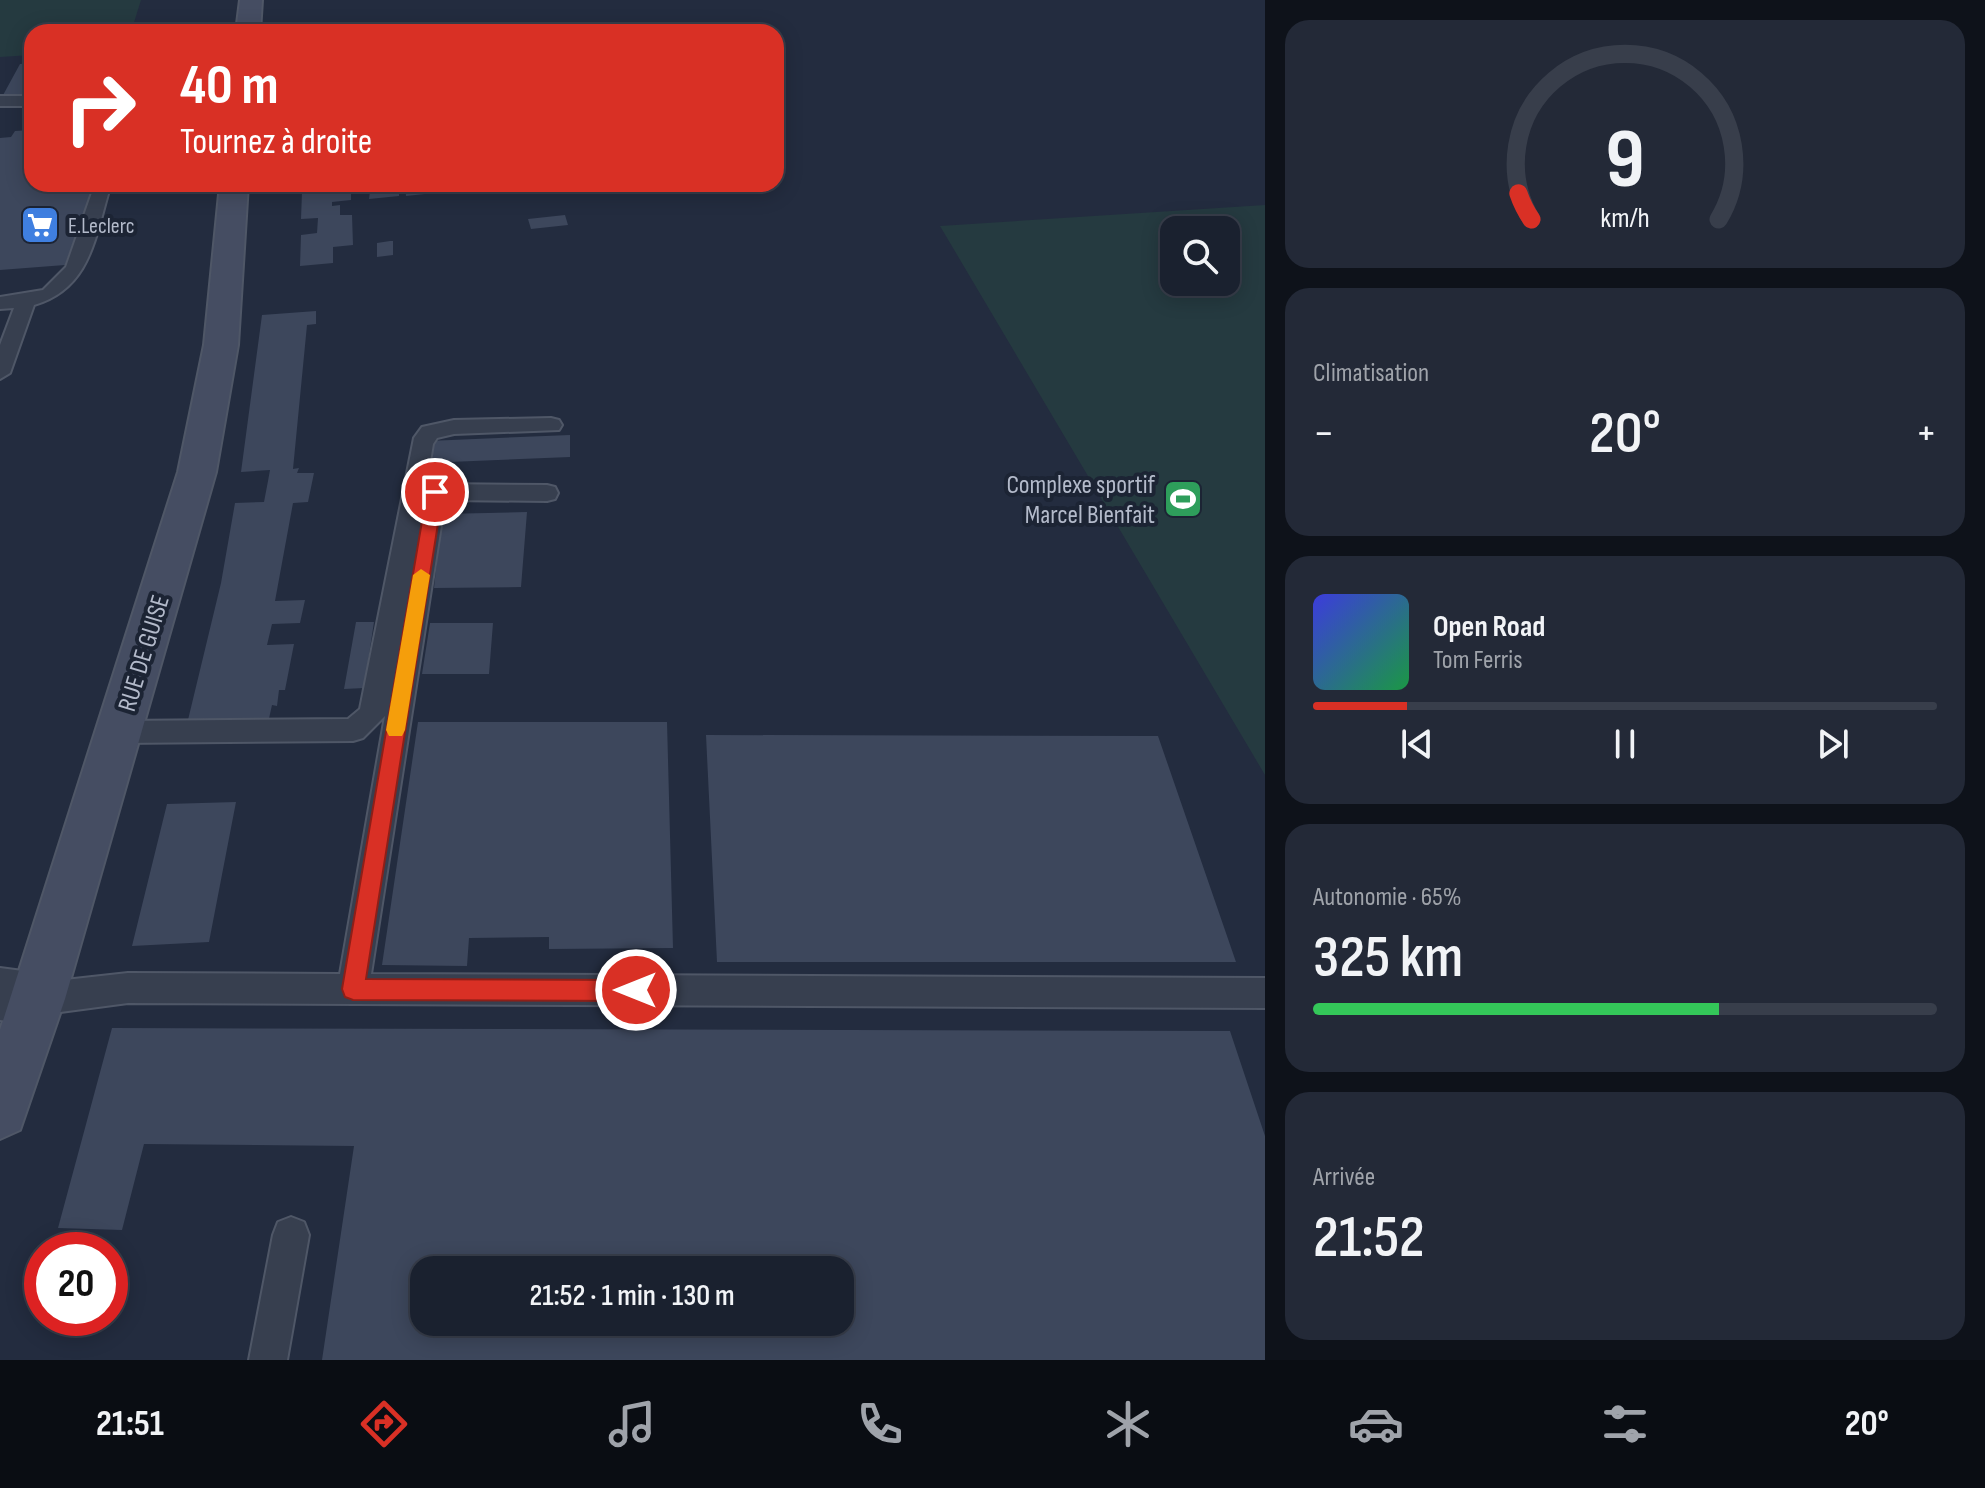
<!DOCTYPE html>
<html lang="fr">
<head>
<meta charset="utf-8">
<style>
	body { margin:0; font-family:"Sofia Sans Condensed",sans-serif; background:#232937; color:#f1f3f6; height:100vh; display:flex; flex-direction:column; font-size:30px; white-space:nowrap }
	* { box-sizing:border-box; margin:0 }
	p { font-size:26px; color:#9fa3aa }
	.icon { flex:none; width:44px; height:44px; fill:none; stroke:currentColor; stroke-width:2; stroke-linecap:round; stroke-linejoin:round }
	.map { position:relative; flex:1; overflow:hidden }
	.sheet { display:flex; flex-direction:column; gap:20px; padding:20px; background:#0e121a; width:720px }
	.sheet>* { flex:none }
	.guide { position:absolute; left:24px; top:24px; width:760px; height:168px; border-radius:24px; box-shadow:0 4px 20px #0003,0 0 0 2px #383e4b; background:#d93025; color:#fff; overflow:hidden }
	.buttons { position:absolute; left:1160px; top:216px; display:grid; gap:16px }
	.buttons a { display:grid; place-items:center; width:80px; height:80px; border-radius:16px; background:#1a212f; box-shadow:0 4px 20px #0003,0 0 0 2px #383e4b; font-size:40px }
	.speed { position:absolute; left:24px; top:1232px; display:flex; gap:16px; font-size:40px; font-weight:700; text-align:center }
	.speed>* { display:grid; place-content:center; width:104px; height:104px; border-radius:50%; background:#1a212f; box-shadow:0 4px 20px #0003,0 0 0 2px #383e4b; line-height:1 }
	.speed .limit { border:12px solid #d22; background:#fff; color:#111 }
	.pin { position:absolute; display:grid; place-items:center; width:68px; height:68px; color:#fff; margin:-34px; border:4px solid #fff; border-radius:50%; box-shadow:0 2px 8px #0007 }
	.me { position:absolute; width:88px; margin:-44px; rotate:270deg; stroke-linejoin:round; filter:drop-shadow(0 0 6px #0008) }
	.turn { display:flex; align-items:center; gap:28px; height:168px; padding:0 24px; font-size:36px }
	.turn .icon { width:104px; height:104px; stroke-width:2.5 }
	.turn b { display:block; font-size:56px; line-height:68px }
	.big { font-size:60px; font-weight:600; line-height:1.1 }
	.sheet .tile { flex:1; display:flex; flex-direction:column; justify-content:center; gap:12px; min-width:0; padding:0 28px; border-radius:24px; background:#232937 }
	.sheet .dial { align-items:center; gap:0 }
	.dial svg { height:208px; overflow:visible; fill:none; stroke:#383e4b; stroke-width:7; stroke-linecap:round; text-anchor:middle }
	.dial text { fill:#f1f3f6; stroke:none }
	.song { display:flex; align-items:center; gap:24px }
	.cover { width:96px; height:96px; border-radius:12px; background:linear-gradient(135deg,hsl(240 70% 55%),hsl(140 70% 35%)) }
	.played { height:8px; border-radius:4px; background:linear-gradient(90deg,#d93025 15%,#383e4b 15%) }
	.keys { display:flex; justify-content:space-around; direction:ltr }
	.heat { display:flex; justify-content:space-between; align-items:center; font-size:44px; direction:ltr }
	.charge { height:12px; border-radius:6px; background:linear-gradient(90deg,#34c759 65%,#383e4b 0) }
	.trip { position:absolute; left:410px; top:1256px; width:444px; height:80px; border-radius:24px; background:#1a212f; box-shadow:0 4px 20px #0003,0 0 0 2px #383e4b; font-weight:600; line-height:80px; text-align:center }
	.tab-bar { display:flex; height:128px; justify-content:space-around; align-items:center; background:#0a0d13; color:#9fa3aa }
	.tab-bar .icon { width:56px; height:56px }
	.tab-bar .selected { color:#d93025 }
	.tab-bar b { font-size:36px; color:#f1f3f6 }
	main { display:flex; flex:1; min-height:0 }
	.map>svg:first-child { display:block }
	.green { fill:#253a40; fill-rule:evenodd }
	.building { fill:#3d475c; fill-rule:evenodd }
	.lines { fill:none; stroke-linecap:round; stroke-linejoin:round }
	.lane-casing { stroke:#4f5767; stroke-width:4 }
	.street-casing { stroke:#4f5767; stroke-width:4 }
	.secondary-casing { stroke:#4f5767; stroke-width:4 }
	.lane { fill:#373f4f; fill-rule:evenodd }
	.street { fill:#373f4f; fill-rule:evenodd }
	.secondary { fill:#454d62; fill-rule:evenodd }
	.route { fill:#d93025; stroke:#8d1f18; stroke-width:2 }
	.slow { fill:#f59e0b }
	.labels { text-anchor:middle; stroke-width:8; stroke-linejoin:round; paint-order:stroke }
	.far-poi-label { font-size:22px; fill:#b3baca; stroke:#1c2434; text-anchor:start }
	.poi-label { font-size:26px; fill:#b3baca; stroke:#1c2434; text-anchor:end }
	.street-label { font-size:26px; fill:#b3baca; stroke:#1c2434 }
</style>
</head>
<body>
<main>
<div class="map">
<svg width="1265" height="1360" viewBox="0 0 1265 1360">
	<rect width="100%" height="100%" fill="#232c3f"/>
	<path class="green" d="M 0,0 L 141,0 L 131,32 L 32,32 L 32,55 L 0,57 Z
		M 1265,205 L 1265,775 L 940,226 ZM 1226,230 L 1226,282 L 1174,282 L 1174,230 Z"/>
	<path class="building" d="M 32,63 L 32,78 L 23,96 L 2,97 L 20,64 Z
		M 32,130 L 32,184 L 94,184 L 65,265 L 0,270 L 0,138 L 11,137 L 15,131 Z
		M 405,184 L 424,184 L 425,194 L 406,196 Z
		M 327,186 L 327,189 L 351,188 L 351,200 L 332,202 L 332,206 L 340,205 L 340,215 L 352,215 L 353,245 L 333,247 L 333,263 L 300,266 L 301,235 L 317,233 L 318,218 L 301,219 L 302,192 Z
		M 399,188 L 399,196 L 369,199 L 370,191 Z
		M 565,215 L 568,225 L 531,229 L 528,219 Z
		M 390,241 L 393,241 L 393,255 L 377,257 L 377,243 Z
		M 316,311 L 316,324 L 307,325 L 293,469 L 299,468 L 297,473 L 314,473 L 308,502 L 293,503 L 275,601 L 305,600 L 300,623 L 272,624 L 267,645 L 294,644 L 285,690 L 279,690 L 277,706 L 272,705 L 268,723 L 187,724 L 221,583 L 235,503 L 264,502 L 268,481 L 270,470 L 241,472 L 262,315 Z
		M 570,435 L 570,457 L 425,463 L 428,441 Z
		M 527,512 L 521,587 L 434,588 L 442,514 Z
		M 356,622 L 374,622 L 364,688 L 344,689 Z
		M 430,623 L 493,623 L 489,674 L 422,674 Z
		M 418,722 L 667,722 L 673,948 L 549,949 L 549,937 L 469,938 L 467,966 L 382,965 Z
		M 706,735 L 1158,736 L 1236,962 L 717,962 Z
		M 236,802 L 209,942 L 132,946 L 167,804 Z
		M 112,1028 L 1230,1031 L 1265,1136 L 1265,1360 L 322,1360 L 354,1146 L 144,1144 L 122,1230 L 58,1228 ZM 424,1270 L 840,1270 L 840,1322 L 424,1322 Z"/>
	<g class="lines">
		<g class="lane-casing">
			<path id="lane" d="M 0,96 L 32,96 L 32,106 L 0,106 Z
				M 95,184 L 111,184 C 95,235 92,288 34,305 L 10,373 L 0,379 L 0,345 L 14,308 L 0,309 L 0,297 L 43,290 L 66,267 Z
				M 551,418 L 559,420 L 562,425 L 559,430 L 454,434 L 437,438 L 433,444 L 425,491 L 435,484 L 547,485 L 555,487 L 558,493 L 555,499 L 547,501 L 445,500 L 371,974 L 1265,978 L 1265,1008 L 128,1003 L 38,1015 L 27,1010 L 22,999 L 27,988 L 38,983 L 128,973 L 340,974 L 385,716 L 363,738 L 353,741 L 119,743 L 109,740 L 106,732 L 109,724 L 119,721 L 348,719 L 360,709 L 414,438 L 422,427 L 454,420 Z
				M 291,1217 L 304,1222 L 309,1235 L 287,1360 L 249,1360 L 273,1235 L 278,1222 Z"/>
		</g>
		<g class="street-casing">
			<path id="street" d="M 0,968 L 38,973 L 57,980 L 65,999 L 57,1018 L 38,1025 L 0,1020 Z"/>
		</g>
		<g class="secondary-casing">
			<path id="secondary" d="M 240,0 L 262,0 L 260,32 L 236,32 Z
				M 220,184 L 248,184 L 238,345 L 216,472 L 65,999 L 20,1130 L 0,1139 L 0,1030 L 178,472 L 204,345 Z"/>
		</g>
		<use href="#lane" class="lane"/>
		<use href="#street" class="street"/>
		<use href="#secondary" class="secondary"/>
	</g>
	<path class="route" d="M 435,486 L 443,492 L 366,979 L 636,980 L 644,983 L 647,990 L 644,998 L 636,1001 L 353,1000 L 345,997 L 342,989 L 427,492 Z"/>
	<path class="slow" d="M 421,569 L 430,575 L 405,730 L 402,736 L 389,736 L 386,730 L 413,575 Z"/>
	<defs>
		<g id="supermarket-square" transform="scale(2)"><rect x="-9" y="-9" width="18" height="18" rx="4" fill="#3f7fe0" stroke="#1c2434"/><path d="M-6-5.5h2.5l.6 2H6L4.5 2H-2.5L-4.4-4H-6ZM-1.5 3.2a1.3 1.3 0 1 0 .1 0ZM3 3.2a1.3 1.3 0 1 0 .1 0Z" fill="#fff"/></g>
		<g id="stadium-square" transform="scale(2)"><rect x="-9" y="-9" width="18" height="18" rx="4" fill="#2e9e5b" stroke="#1c2434"/><path d="M0-5a6.5 5 0 1 0 0 10a6.5 5 0 1 0 0-10ZM-3.5-1.8h7v3.6h-7Z" fill="#fff"/></g>
	</defs>
	<g fill-rule="evenodd">
		<use href="#supermarket-square" x="40" y="225"/>
		<use href="#stadium-square" x="1183" y="499"/>
	</g>
	<g class="labels">
		<g class="far-poi-label">
			<text x="68" y="233">E.Leclerc</text>
		</g>
		<g class="poi-label">
			<text x="1155" y="493">Complexe sportif<tspan x="1155" dy="30">Marcel Bienfait</tspan></text>
		</g>
		<g class="street-label">
			<text transform="translate(143 653) rotate(-73)" y="9">RUE DE GUISE</text>
		</g>
	</g>
</svg>
<div class="buttons">
<a><svg class="icon" aria-label="search" viewBox="0 0 24 24"><circle cx="10" cy="10" r="6"/><path d="M15 15l6 6"/></svg></a>
</div>
<div class="speed"><div class="limit">20</div></div>
<div class="pin" style="left:435px;top:492px;background:#d93025"><svg class="icon" aria-label="arrive" viewBox="0 0 24 24"><path d="M6 21V4h12l-3 4 3 4H6"/></svg></div>
<svg class="me" style="left:636px;top:990px" viewBox="-20 -20 40 40"><circle r="17" fill="#d93025" stroke="#fff" stroke-width="3"/><path d="M0-11L8 9 0 5-8 9z" fill="#fff"/></svg>
<div class="trip">21:52 · 1 min · 130 m</div>
<div class="guide">
<div class="turn"><svg class="icon" aria-label="right" viewBox="0 0 24 24"><path d="M7 20v-9h11M14 6l5 5-5 5"/></svg><div><b>40 m</b>Tournez à droite</div></div>
</div>
</div>
<section class="sheet">
<div class="tile dial"><svg viewBox="0 0 100 80">
<path d="M14 69A42 42 0 1 1 86 69"/>
<path d="M14 69A42 42 0 0 1 9 59" stroke="#d93025"/>
<text x="50" y="56" font-size="32" font-weight="700">9</text>
<text x="50" y="72" font-size="11">km/h</text>
</svg></div>
<div class="tile"><p>Climatisation</p>
<div class="heat"><a>−</a><b class="big">20°</b><a>+</a></div>
</div>
<div class="tile">
<div class="song"><i class="cover"></i><div><b>Open Road</b><p>Tom Ferris</p></div></div>
<div class="played"></div>
<div class="keys"><svg class="icon" aria-label="previous" viewBox="0 0 24 24"><path d="M18 5L8 12l10 7zM5 5v14"/></svg><svg class="icon" aria-label="pause" viewBox="0 0 24 24"><path d="M8 5v14M16 5v14"/></svg><svg class="icon" aria-label="next" viewBox="0 0 24 24"><path d="M6 5l10 7-10 7zM19 5v14"/></svg></div>
</div>
<div class="tile"><p>Autonomie · 65%</p><b class="big">325 km</b><div class="charge"></div></div>
<div class="tile"><p>Arrivée</p><b class="big">21:52</b></div>
</section>
</main>
<nav class="tab-bar">
<b>21:51</b>
<svg class="icon selected" aria-label="directions" viewBox="0 0 24 24"><path d="M12 3l9 9-9 9-9-9zM9 14v-3h6M13 9l2 2-2 2"/></svg>
<svg class="icon" aria-label="music" viewBox="0 0 24 24"><path d="M9 18V5l10-2v13"/><circle cx="6" cy="18" r="3"/><circle cx="16" cy="16" r="3"/></svg>
<svg class="icon" aria-label="phone" viewBox="0 0 24 24"><path d="M5 4h4l2 5-3 2q2 4 5 5l2-3 5 2v4C11 20 4 13 5 4z"/></svg>
<svg class="icon" aria-label="climate" viewBox="0 0 24 24"><path d="M12 3v18M4 7l16 10M4 17L20 7"/></svg>
<svg class="icon" aria-label="car" viewBox="0 0 24 24"><path d="M5 17H2v-5l4-1 3-4h7l3 4 3 1v5h-3M9 17h6M6 11h13"/><circle cx="7" cy="17" r="2"/><circle cx="17" cy="17" r="2"/></svg>
<svg class="icon" aria-label="filters" viewBox="0 0 24 24"><path d="M4 7h16M4 17h16"/><circle cx="9" cy="7" r="2"/><circle cx="15" cy="17" r="2"/></svg>
<b>20°</b>
</nav>
</body>
</html>
